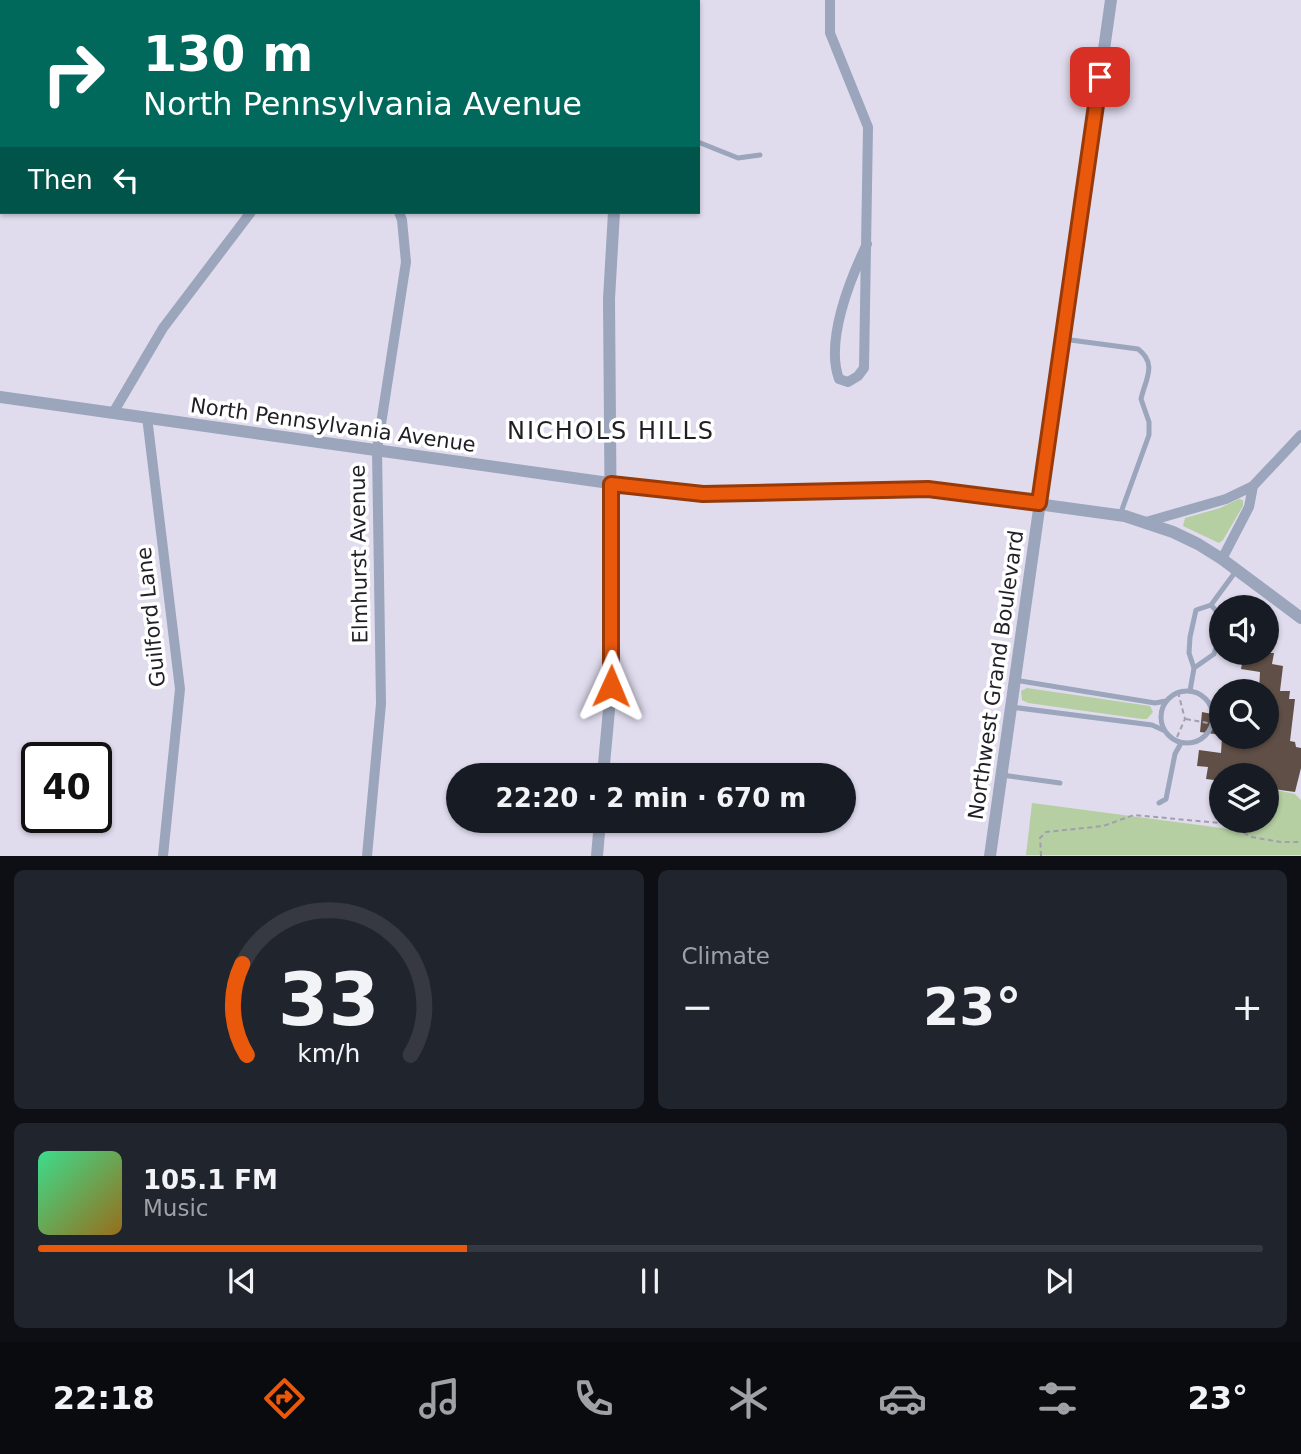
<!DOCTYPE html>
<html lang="en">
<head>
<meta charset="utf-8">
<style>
	body { margin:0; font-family:"DejaVu Sans",sans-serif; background:#20242c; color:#f1f3f6; height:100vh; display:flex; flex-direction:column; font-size:26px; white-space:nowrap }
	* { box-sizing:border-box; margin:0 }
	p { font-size:23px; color:#9ea1a6 }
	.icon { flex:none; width:38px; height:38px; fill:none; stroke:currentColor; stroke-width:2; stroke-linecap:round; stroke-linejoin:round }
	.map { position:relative; height:856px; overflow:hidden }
	.drawer { display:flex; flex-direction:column; gap:14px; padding:14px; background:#0d0f14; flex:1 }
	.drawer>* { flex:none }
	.banner { position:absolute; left:0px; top:0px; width:700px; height:214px; box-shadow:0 2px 5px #0004; background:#00695c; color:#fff; overflow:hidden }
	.fabs { position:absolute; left:1209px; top:595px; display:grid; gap:14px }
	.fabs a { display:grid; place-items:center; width:70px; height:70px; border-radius:50%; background:#171b24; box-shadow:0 2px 5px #0004; font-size:35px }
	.speed { position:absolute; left:21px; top:742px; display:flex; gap:14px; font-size:35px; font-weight:700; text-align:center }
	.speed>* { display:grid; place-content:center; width:91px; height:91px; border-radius:50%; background:#171b24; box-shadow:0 2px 5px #0004; line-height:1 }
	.speed .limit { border:4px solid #111; border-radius:10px; background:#fff; color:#111 }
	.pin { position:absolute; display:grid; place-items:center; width:60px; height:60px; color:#fff; margin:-30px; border-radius:14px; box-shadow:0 4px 10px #0006 }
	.me { position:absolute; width:77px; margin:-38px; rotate:1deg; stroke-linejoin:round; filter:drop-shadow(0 0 5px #0008) }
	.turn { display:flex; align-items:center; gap:24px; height:147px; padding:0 28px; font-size:32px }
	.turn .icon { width:91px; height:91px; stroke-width:2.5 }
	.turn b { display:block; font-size:49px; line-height:60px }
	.then { display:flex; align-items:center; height:66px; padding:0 28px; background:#0003; gap:14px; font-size:26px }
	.big { font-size:52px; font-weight:600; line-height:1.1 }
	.drawer .card { flex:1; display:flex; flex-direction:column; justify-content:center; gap:10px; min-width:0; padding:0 24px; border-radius:10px; background:#20242c }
	.drawer .dial { align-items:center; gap:0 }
	.dial svg { height:182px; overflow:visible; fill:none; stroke:#363941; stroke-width:7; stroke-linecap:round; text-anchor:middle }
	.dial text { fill:#f1f3f6; stroke:none }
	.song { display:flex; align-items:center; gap:21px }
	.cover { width:84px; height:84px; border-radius:10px; background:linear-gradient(135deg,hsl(150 70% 55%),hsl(40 70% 35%)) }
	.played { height:7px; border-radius:4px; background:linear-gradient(90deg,#ea580c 35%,#363941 35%) }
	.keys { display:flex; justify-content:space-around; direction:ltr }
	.heat { display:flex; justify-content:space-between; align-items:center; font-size:38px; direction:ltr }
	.drawer .tiles { flex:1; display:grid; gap:14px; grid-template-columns:1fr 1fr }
	.card:last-child { grid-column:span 2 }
	.trip { position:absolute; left:446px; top:763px; width:410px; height:70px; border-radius:35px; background:#171b24; box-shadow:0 2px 5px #0004; font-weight:600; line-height:70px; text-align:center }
	.tab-bar { display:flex; height:112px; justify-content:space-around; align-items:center; background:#090b0e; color:#9ea1a6 }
	.tab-bar .icon { width:49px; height:49px }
	.tab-bar .current { color:#ea580c }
	.tab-bar b { font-size:32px; color:#f1f3f6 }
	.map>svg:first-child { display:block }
	.green { fill:#b5cea2 }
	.building { fill:#5f4f46 }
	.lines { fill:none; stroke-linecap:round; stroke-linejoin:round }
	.path { stroke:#a29fad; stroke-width:2; stroke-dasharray:5 3.5; stroke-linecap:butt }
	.service { stroke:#9ba5bc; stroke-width:5 }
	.minor { stroke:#9ba5bc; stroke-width:10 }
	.tertiary { stroke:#9ba5bc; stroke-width:12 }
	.route-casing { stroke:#983908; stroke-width:18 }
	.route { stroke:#ea580c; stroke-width:12 }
	.labels { text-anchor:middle; stroke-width:7; stroke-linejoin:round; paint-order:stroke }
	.street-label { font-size:21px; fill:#201f25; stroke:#fff }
	.quarter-label { font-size:24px; letter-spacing:2px; fill:#201f25; stroke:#fff }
</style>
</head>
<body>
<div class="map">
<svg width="1301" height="856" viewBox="0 0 1301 856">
	<rect width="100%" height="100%" fill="#e0dcee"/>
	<path class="green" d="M 1239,499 L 1243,500 L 1243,506 L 1223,540 L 1219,543 L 1183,526 L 1185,518 L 1220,508 Z
		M 1027,688 L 1150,706 L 1153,712 L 1147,719 L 1142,719 L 1028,703 L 1022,700 L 1021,691 Z
		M 1267,788 L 1295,794 L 1301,800 L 1301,855 L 1026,855 L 1032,803 L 1229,829 L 1230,821 L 1267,821 Z"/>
	<path class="building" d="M 1244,653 L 1274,653 L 1272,664 L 1283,666 L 1280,691 L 1290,691 L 1289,699 L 1295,699 L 1290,741 L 1295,742 L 1296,747 L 1301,748 L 1301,768 L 1295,792 L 1267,788 L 1267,775 L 1222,775 L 1222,781 L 1206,779 L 1208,767 L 1197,766 L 1199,750 L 1221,753 L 1222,737 L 1267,737 L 1267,691 L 1259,691 L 1260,672 L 1241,669 Z
		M 1202,712 L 1222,716 L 1222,735 L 1200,732 Z"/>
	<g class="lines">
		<path class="path" d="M 1186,719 L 1213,724
			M 1177,737 L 1185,719 L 1178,692
			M 1041,856 L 1040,838 L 1046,832 L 1103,826 L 1134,815 L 1230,824 L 1251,837 L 1281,842 L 1301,842"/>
		<path class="service" d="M 698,142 L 738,158 L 760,155
			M 1063,339 L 1138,349 C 1158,364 1145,380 1141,399 L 1149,422 L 1149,435 L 1120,515
			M 1211,605 L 1222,617
			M 1194,668 L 1214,654 L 1222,631
			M 1015,680 L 1155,703 L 1166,701
			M1161 717a26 26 0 1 1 52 0a26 26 0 1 1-52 0Z
			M 1190,691 L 1194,668 L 1189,653 L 1190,637 L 1196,610 L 1211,605 L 1236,571
			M 1011,707 L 1152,725 L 1163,730
			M 1002,775 L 1060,783
			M 1159,803 L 1166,799 L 1175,754 L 1181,743"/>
		<path class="minor" d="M 327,0 L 327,2
			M 830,0 L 830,33 L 868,127 L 864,368 L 858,376 L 848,382 L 839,379 C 825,341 850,279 867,244
			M 462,2 L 465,0
			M 113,413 L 163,328 L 251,212
			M 147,417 L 180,689 L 163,856
			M 1146,522 L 1226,499 L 1253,486 L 1301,435
			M 1222,559 L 1249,507 L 1253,486
			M 367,856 L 381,704 L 377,450 L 406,262 L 402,220 L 399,212"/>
		<path class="tertiary" d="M 633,2 L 633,0
			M 0,397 L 666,491 L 703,494 L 928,489 L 1125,516 L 1173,532 L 1198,544 L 1222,559 L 1301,618
			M 603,775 L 612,677 L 609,299 L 614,212
			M 597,856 L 600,821
			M 990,856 L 1111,0"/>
	</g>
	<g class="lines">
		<g class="route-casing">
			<path id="route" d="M 611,686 L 611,484 L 703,494 L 928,489 L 1039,503 L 1100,77"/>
		</g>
		<use href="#route" class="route"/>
	</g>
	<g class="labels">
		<g class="street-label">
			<text transform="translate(333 425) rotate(8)" y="7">North Pennsylvania Avenue</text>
			<text transform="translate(359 554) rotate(-91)" y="7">Elmhurst Avenue</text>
			<text transform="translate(151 617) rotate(-96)" y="7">Guilford Lane</text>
			<text transform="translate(996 675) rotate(-82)" y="7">Northwest Grand Boulevard</text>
		</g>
		<g class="quarter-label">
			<text x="611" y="439">NICHOLS HILLS</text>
		</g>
	</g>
</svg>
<div class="fabs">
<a><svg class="icon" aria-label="sound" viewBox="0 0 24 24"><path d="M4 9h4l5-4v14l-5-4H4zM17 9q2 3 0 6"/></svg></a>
<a><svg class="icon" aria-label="search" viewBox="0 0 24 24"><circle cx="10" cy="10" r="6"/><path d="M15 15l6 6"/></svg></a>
<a><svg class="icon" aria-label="layers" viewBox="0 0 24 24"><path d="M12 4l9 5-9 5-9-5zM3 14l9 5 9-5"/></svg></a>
</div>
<div class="speed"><div class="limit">40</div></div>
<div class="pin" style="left:1100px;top:77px;background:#d93025"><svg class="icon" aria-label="arrive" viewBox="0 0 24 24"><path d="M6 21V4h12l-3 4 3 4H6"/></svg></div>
<svg class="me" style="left:611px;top:686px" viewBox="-20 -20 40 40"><path d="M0-17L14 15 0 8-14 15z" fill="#ea580c" stroke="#fff" stroke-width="4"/></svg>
<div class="trip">22:20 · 2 min · 670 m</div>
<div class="banner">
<div class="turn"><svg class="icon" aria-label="right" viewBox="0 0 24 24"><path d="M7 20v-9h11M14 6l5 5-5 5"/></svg><div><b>130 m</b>North Pennsylvania Avenue</div></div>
<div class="then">Then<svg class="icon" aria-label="left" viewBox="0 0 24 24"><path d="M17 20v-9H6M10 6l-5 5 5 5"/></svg></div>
</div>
</div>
<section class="drawer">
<div class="tiles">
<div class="card dial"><svg viewBox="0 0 100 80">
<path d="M14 69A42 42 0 1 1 86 69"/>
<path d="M14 69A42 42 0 0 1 12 29" stroke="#ea580c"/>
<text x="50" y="56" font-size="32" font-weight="700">33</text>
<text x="50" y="72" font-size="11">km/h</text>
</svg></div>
<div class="card"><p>Climate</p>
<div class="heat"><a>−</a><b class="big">23°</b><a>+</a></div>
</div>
<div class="card">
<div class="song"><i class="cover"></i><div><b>105.1 FM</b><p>Music</p></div></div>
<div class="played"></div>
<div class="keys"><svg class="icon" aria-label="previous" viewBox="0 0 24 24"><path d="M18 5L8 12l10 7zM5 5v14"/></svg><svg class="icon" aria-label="pause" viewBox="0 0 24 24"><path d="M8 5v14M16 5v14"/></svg><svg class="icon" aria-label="next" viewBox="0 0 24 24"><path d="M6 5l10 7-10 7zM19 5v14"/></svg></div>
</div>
</div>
</section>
<nav class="tab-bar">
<b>22:18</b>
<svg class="icon current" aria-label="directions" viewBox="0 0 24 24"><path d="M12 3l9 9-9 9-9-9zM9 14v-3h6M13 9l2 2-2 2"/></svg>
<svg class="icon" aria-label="music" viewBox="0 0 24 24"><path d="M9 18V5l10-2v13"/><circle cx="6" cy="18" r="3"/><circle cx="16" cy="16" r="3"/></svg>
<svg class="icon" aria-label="phone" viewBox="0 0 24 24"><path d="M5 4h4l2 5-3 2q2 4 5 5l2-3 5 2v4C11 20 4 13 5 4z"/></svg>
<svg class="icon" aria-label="climate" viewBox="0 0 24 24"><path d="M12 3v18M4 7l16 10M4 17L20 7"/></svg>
<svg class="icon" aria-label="car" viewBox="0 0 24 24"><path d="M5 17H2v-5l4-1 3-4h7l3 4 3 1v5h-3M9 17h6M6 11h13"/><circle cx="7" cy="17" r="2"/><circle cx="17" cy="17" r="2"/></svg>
<svg class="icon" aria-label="filters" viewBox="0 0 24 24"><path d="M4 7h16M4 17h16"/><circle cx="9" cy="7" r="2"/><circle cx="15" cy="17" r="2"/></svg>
<b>23°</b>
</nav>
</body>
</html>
